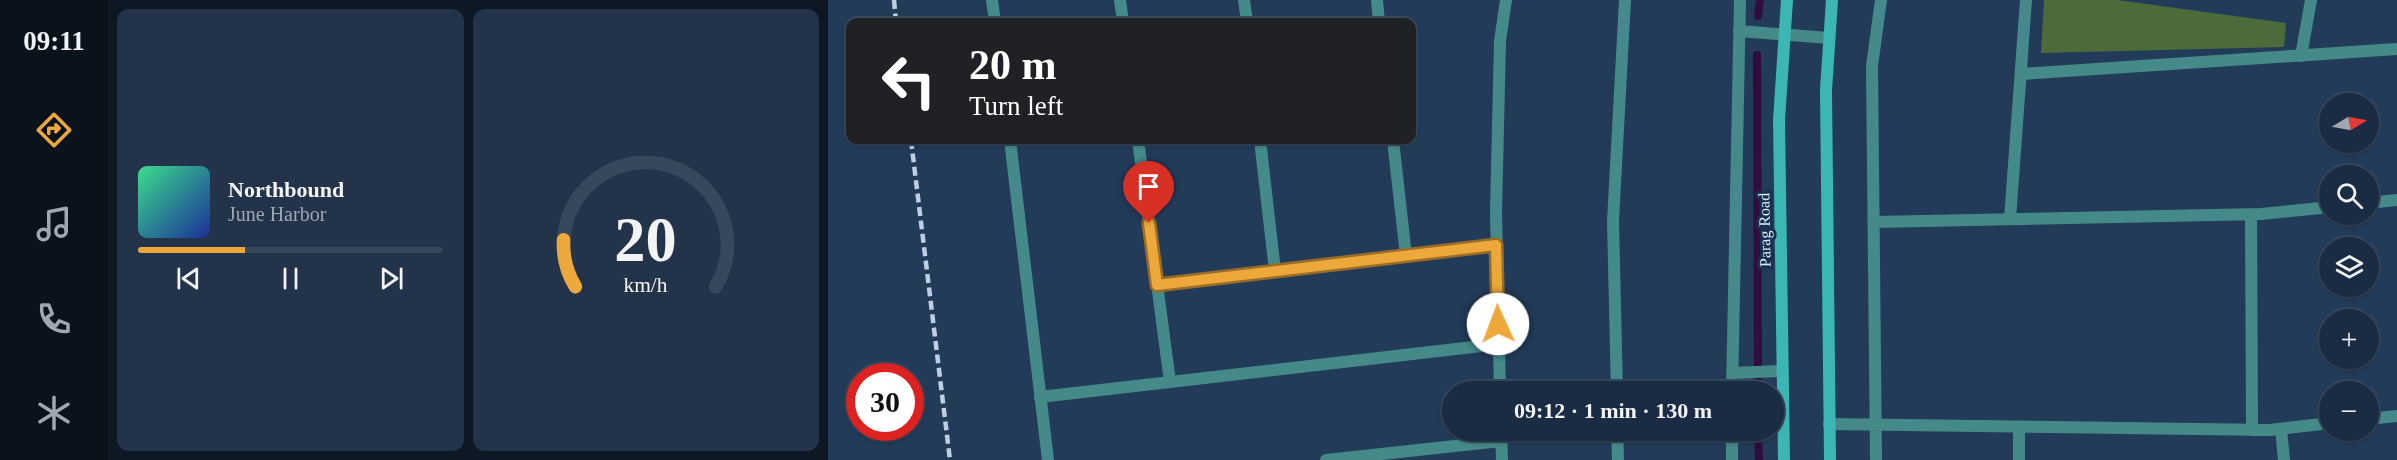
<!DOCTYPE html>
<html lang="en">
<head>
<meta charset="utf-8">
<style>
	body { margin:0; font-family:Georgia,serif; background:#23344a; color:#f1f3f6; height:100vh; display:flex; flex-direction:column; font-size:22px; white-space:nowrap }
	* { box-sizing:border-box; margin:0 }
	p { font-size:20px; color:#9fa7b2 }
	.icon { flex:none; width:33px; height:33px; fill:none; stroke:currentColor; stroke-width:2; stroke-linecap:round; stroke-linejoin:round }
	.map { position:relative; flex:1; overflow:hidden }
	.side { display:flex; flex-direction:column; gap:9px; padding:9px; background:#0e1825; width:720px }
	.side>* { flex:none }
	.hud { position:absolute; left:18px; top:18px; width:570px; height:126px; border-radius:12px; box-shadow:0 2px 4px #0004,0 0 0 2px #38485c; background:#202124; color:#fff; overflow:hidden }
	.needle { width:39px; rotate:80deg }
	.fabs { position:absolute; left:1491px; top:93px; display:grid; gap:12px }
	.fabs a { display:grid; place-items:center; width:60px; height:60px; border-radius:50%; background:#1a2c43; box-shadow:0 2px 4px #0004,0 0 0 2px #38485c; font-size:30px }
	.speed { position:absolute; left:18px; top:363px; display:flex; gap:12px; font-size:30px; font-weight:700; text-align:center }
	.speed>* { display:grid; place-content:center; width:78px; height:78px; border-radius:50%; background:#1a2c43; box-shadow:0 2px 4px #0004,0 0 0 2px #38485c; line-height:1 }
	.speed .limit { border:9px solid #d22; background:#fff; color:#111 }
	.pin { position:absolute; display:grid; place-items:center; width:51px; height:51px; color:#fff; margin:-62px -26px; border-radius:50% 50% 50% 0; rotate:-45deg; box-shadow:0 0 6px #0007 }
	.pin .icon { rotate:45deg }
	.me { position:absolute; width:66px; margin:-33px; rotate:358deg; stroke-linejoin:round; filter:drop-shadow(0 0 4px #0008) }
	.turn { display:flex; align-items:center; gap:21px; height:126px; padding:0 24px; font-size:27px }
	.turn .icon { width:78px; height:78px; stroke-width:2.5 }
	.turn b { display:block; font-size:42px; line-height:51px }
	.side .tile { flex:1; display:flex; flex-direction:column; justify-content:center; gap:9px; min-width:0; padding:0 21px; border-radius:12px; background:#23344a }
	.side .dial { align-items:center; gap:0 }
	.dial svg { height:156px; overflow:visible; fill:none; stroke:#38485c; stroke-width:7; stroke-linecap:round; text-anchor:middle }
	.dial text { fill:#f1f3f6; stroke:none }
	.song { display:flex; align-items:center; gap:18px }
	.cover { width:72px; height:72px; border-radius:9px; background:linear-gradient(135deg,hsl(150 70% 55%),hsl(230 70% 35%)) }
	.played { height:6px; border-radius:3px; background:linear-gradient(90deg,#eda83b 35%,#38485c 35%) }
	.keys { display:flex; justify-content:space-around; direction:ltr }
	.side .tiles { flex:1; display:grid; gap:9px; grid-template-columns:repeat(2,1fr) }
	.trip { position:absolute; left:614px; top:381px; width:342px; height:60px; border-radius:30px; background:#1a2c43; box-shadow:0 2px 4px #0004,0 0 0 2px #38485c; font-weight:600; line-height:60px; text-align:center }
	main { display:flex; flex:1; min-height:0 }
	.dock { display:flex; flex-direction:column; width:108px; justify-content:space-around; align-items:center; background:#0a121b; color:#9fa7b2 }
	.dock .icon { width:42px; height:42px }
	.dock .current { color:#eda83b }
	.dock b { font-size:27px; color:#f1f3f6 }
	.map>svg:first-child { display:block }
	.green { fill:#4d6b3a }
	.lines { fill:none; stroke-linecap:round; stroke-linejoin:round }
	.stream { stroke:#310c3f; stroke-width:8 }
	.lane { stroke:#458a89; stroke-width:12 }
	.street { stroke:#458a89; stroke-width:12 }
	.secondary { stroke:#3bb6b5; stroke-width:12 }
	.rail { stroke:#becee4; stroke-width:4.5; stroke-dasharray:9 4.5; stroke-linecap:butt }
	.route-casing { stroke:#9a6d26; stroke-width:15 }
	.route { stroke:#eda83b; stroke-width:10 }
	.labels { text-anchor:middle; stroke-width:6; stroke-linejoin:round; paint-order:stroke }
	.street-label { font-size:16px; fill:#dae9fd; stroke:#18304e }
</style>
</head>
<body>
<main>
<nav class="dock">
<b>09:11</b>
<svg class="icon current" aria-label="directions" viewBox="0 0 24 24"><path d="M12 3l9 9-9 9-9-9zM9 14v-3h6M13 9l2 2-2 2"/></svg>
<svg class="icon" aria-label="music" viewBox="0 0 24 24"><path d="M9 18V5l10-2v13"/><circle cx="6" cy="18" r="3"/><circle cx="16" cy="16" r="3"/></svg>
<svg class="icon" aria-label="phone" viewBox="0 0 24 24"><path d="M5 4h4l2 5-3 2q2 4 5 5l2-3 5 2v4C11 20 4 13 5 4z"/></svg>
<svg class="icon" aria-label="climate" viewBox="0 0 24 24"><path d="M12 3v18M4 7l16 10M4 17L20 7"/></svg>
</nav>
<section class="side">
<div class="tiles">
<div class="tile">
<div class="song"><i class="cover"></i><div><b>Northbound</b><p>June Harbor</p></div></div>
<div class="played"></div>
<div class="keys"><svg class="icon" aria-label="previous" viewBox="0 0 24 24"><path d="M18 5L8 12l10 7zM5 5v14"/></svg><svg class="icon" aria-label="pause" viewBox="0 0 24 24"><path d="M8 5v14M16 5v14"/></svg><svg class="icon" aria-label="next" viewBox="0 0 24 24"><path d="M6 5l10 7-10 7zM19 5v14"/></svg></div>
</div>
<div class="tile dial"><svg viewBox="0 0 100 80">
<path d="M14 69A42 42 0 1 1 86 69"/>
<path d="M14 69A42 42 0 0 1 8 45" stroke="#eda83b"/>
<text x="50" y="56" font-size="32" font-weight="700">20</text>
<text x="50" y="72" font-size="11">km/h</text>
</svg></div>
</div>
</section>
<div class="map">
<svg width="1569" height="460" viewBox="0 0 1569 460">
	<rect width="100%" height="100%" fill="#223b59"/>
	<path class="green" d="M 1216,0 L 1289,0 L 1458,23 L 1456,47 L 1213,53 Z"/>
	<g class="lines">
		<path class="stream" d="M 930,16 L 932,0
			M 929,55 L 930,392
			M 930,430 L 931,460"/>
		<path class="lane" d="M 498,460 L 673,441"/>
		<path class="street" d="M 164,0 L 167,22
			M 292,0 L 295,22
			M 416,0 L 419,22
			M 549,0 L 551,22
			M 911,31 L 1001,38
			M 1473,56 L 1483,0
			M 1193,74 L 1569,49
			M 182,140 L 220,460
			M 310,140 L 342,382
			M 432,140 L 447,271
			M 565,140 L 578,256
			M 1540,203 L 1569,200
			M 1423,214 L 1424,430
			M 1182,219 L 1198,0
			M 1046,222 L 1433,214 L 1502,207
			M 329,285 L 668,245
			M 905,373 L 955,371
			M 672,392 L 668,212 L 672,41 L 678,0
			M 789,392 L 785,221 L 797,0
			M 904,392 L 912,0
			M 212,397 L 671,344
			M 1540,419 L 1569,416
			M 1001,424 L 1442,430 L 1502,423
			M 1191,427 L 1191,460
			M 1453,429 L 1456,460
			M 673,430 L 674,460
			M 789,430 L 790,460
			M 904,460 L 904,430
			M 1048,460 L 1044,66 L 1053,0"/>
		<path class="secondary" d="M 956,460 L 951,120 L 959,0
			M 1002,460 L 998,90 L 1004,0"/>
		<path class="rail" d="M 66,0 L 68,22
			M 83,140 L 122,460"/>
	</g>
	<g class="lines">
		<g class="route-casing">
			<path id="route" d="M 321,223 L 329,285 L 668,245 L 670,324"/>
		</g>
		<use href="#route" class="route"/>
	</g>
	<g class="labels">
		<g class="street-label">
			<text transform="translate(936 230) rotate(-91)" y="6">Parag Road</text>
		</g>
	</g>
</svg>
<div class="fabs">
<a><svg class="needle" viewBox="-14 -14 28 28"><path d="M0-13l5 13h-10z" fill="#e53935"/><path d="M0 13l5-13h-10z" fill="#9fa7b2"/></svg></a>
<a><svg class="icon" aria-label="search" viewBox="0 0 24 24"><circle cx="10" cy="10" r="6"/><path d="M15 15l6 6"/></svg></a>
<a><svg class="icon" aria-label="layers" viewBox="0 0 24 24"><path d="M12 4l9 5-9 5-9-5zM3 14l9 5 9-5"/></svg></a>
<a>+</a>
<a>−</a>
</div>
<div class="speed"><div class="limit">30</div></div>
<div class="pin" style="left:321px;top:223px;background:#d93025"><svg class="icon" aria-label="arrive" viewBox="0 0 24 24"><path d="M6 21V4h12l-3 4 3 4H6"/></svg></div>
<svg class="me" style="left:670px;top:324px" viewBox="-20 -20 40 40"><circle r="19" fill="#fff"/><path d="M0-13L10 11 0 6-10 11z" fill="#eda83b"/></svg>
<div class="trip">09:12 · 1 min · 130 m</div>
<div class="hud">
<div class="turn"><svg class="icon" aria-label="left" viewBox="0 0 24 24"><path d="M17 20v-9H6M10 6l-5 5 5 5"/></svg><div><b>20 m</b>Turn left</div></div>
</div>
</div>
</main>
</body>
</html>
